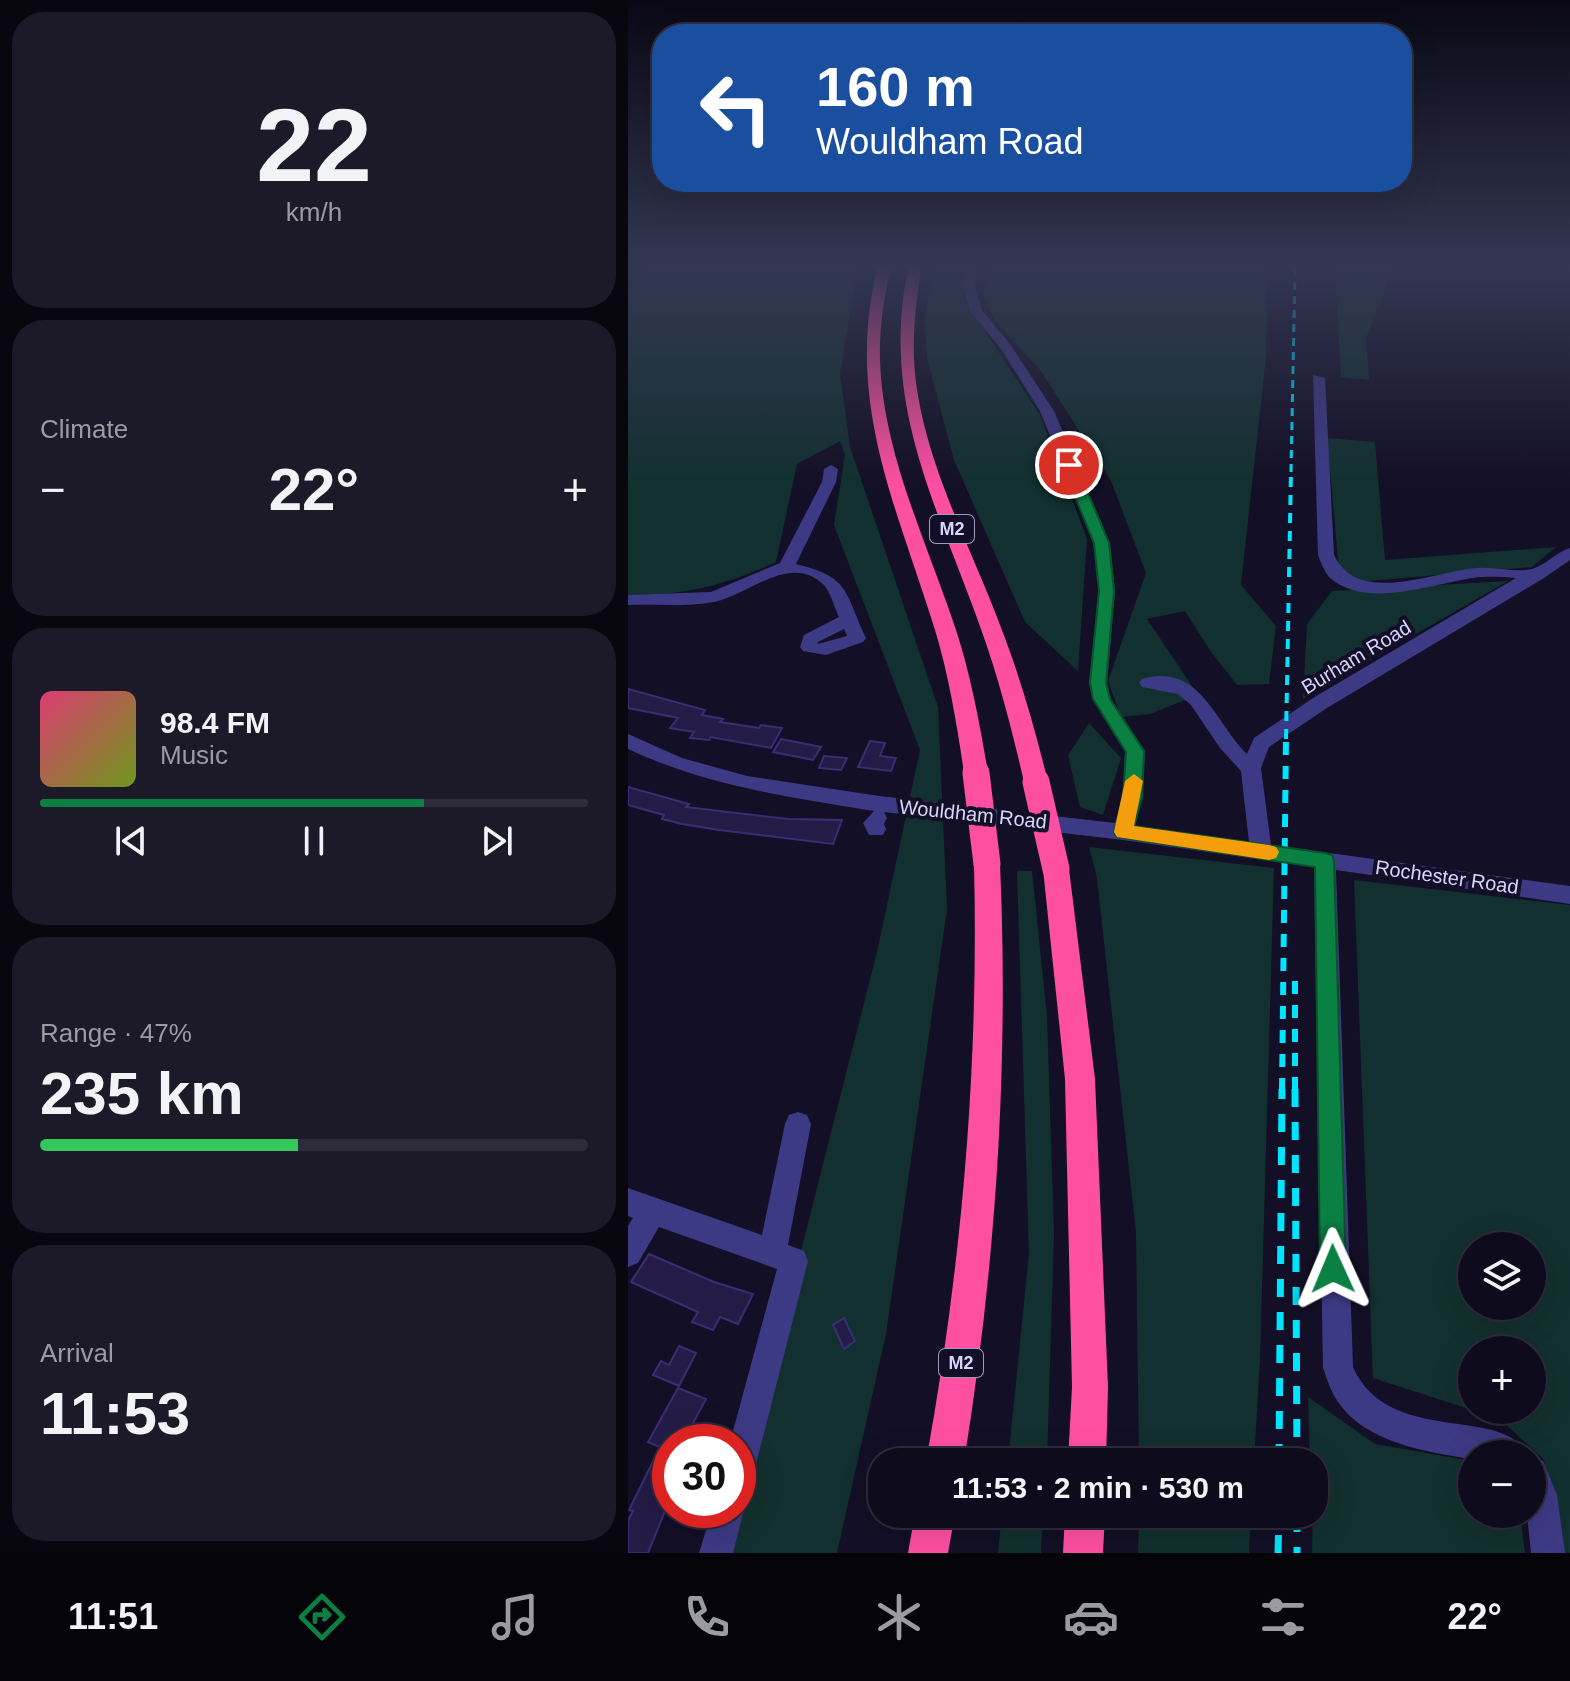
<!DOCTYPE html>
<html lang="en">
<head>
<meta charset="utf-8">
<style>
	body { margin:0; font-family:Arial,sans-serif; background:#1c1929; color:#f1f3f6; height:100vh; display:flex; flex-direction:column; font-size:30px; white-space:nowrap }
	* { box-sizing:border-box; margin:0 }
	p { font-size:26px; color:#9b9ba3 }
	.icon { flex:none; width:44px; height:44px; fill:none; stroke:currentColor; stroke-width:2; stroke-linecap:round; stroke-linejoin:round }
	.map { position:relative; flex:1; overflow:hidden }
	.drawer { display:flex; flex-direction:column; gap:12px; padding:12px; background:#08060f; width:628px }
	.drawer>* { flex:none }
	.hud { position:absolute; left:24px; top:24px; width:760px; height:168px; border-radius:32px; box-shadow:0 8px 32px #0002,0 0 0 2px #2e2b3b; background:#1a4fa0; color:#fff; overflow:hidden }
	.buttons { position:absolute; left:830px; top:1232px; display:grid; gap:16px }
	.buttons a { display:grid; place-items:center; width:88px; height:88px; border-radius:50%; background:#0e0b1c; box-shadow:0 8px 32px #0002,0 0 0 2px #2e2b3b; font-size:40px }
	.speed { position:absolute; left:24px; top:1424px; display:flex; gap:16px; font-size:40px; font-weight:700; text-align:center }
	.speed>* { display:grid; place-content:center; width:104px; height:104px; border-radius:50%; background:#0e0b1c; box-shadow:0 8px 32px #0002,0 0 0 2px #2e2b3b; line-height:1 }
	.speed .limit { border:12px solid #d22; background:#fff; color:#111 }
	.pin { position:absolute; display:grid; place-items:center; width:68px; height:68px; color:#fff; margin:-34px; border:4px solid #fff; border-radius:50%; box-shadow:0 2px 8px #0007 }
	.me { position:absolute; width:88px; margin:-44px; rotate:359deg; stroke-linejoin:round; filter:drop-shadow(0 0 6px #0008) }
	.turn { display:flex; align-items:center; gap:28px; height:168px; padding:0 32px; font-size:36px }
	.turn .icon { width:104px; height:104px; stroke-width:2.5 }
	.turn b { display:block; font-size:56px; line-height:68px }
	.big { font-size:60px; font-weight:800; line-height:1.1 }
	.drawer .tile { flex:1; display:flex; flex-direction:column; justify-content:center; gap:12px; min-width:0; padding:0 28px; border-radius:32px; background:#1c1929 }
	.drawer .dial { align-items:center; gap:0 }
	.dial b { font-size:104px; line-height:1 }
	.song { display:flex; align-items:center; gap:24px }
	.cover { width:96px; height:96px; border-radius:12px; background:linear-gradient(135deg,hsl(340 70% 55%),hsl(80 70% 35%)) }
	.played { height:8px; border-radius:4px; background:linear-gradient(90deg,#0b8043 70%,#2e2b3b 70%) }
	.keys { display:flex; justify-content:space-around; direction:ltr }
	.heat { display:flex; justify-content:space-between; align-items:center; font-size:44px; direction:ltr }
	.charge { height:12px; border-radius:6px; background:linear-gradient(90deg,#34c759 47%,#2e2b3b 0) }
	.trip { position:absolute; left:240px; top:1448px; width:460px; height:80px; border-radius:32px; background:#0e0b1c; box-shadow:0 8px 32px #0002,0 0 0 2px #2e2b3b; font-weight:800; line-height:80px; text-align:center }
	.tab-bar { display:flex; height:128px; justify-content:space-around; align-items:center; background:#06040b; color:#9b9ba3 }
	.tab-bar .icon { width:56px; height:56px }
	.tab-bar .current { color:#0b8043 }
	.tab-bar b { font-size:36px; color:#f1f3f6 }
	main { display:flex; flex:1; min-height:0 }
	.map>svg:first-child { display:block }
	.green { fill:#12302f; fill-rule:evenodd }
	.building { fill:#241b47; stroke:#3b2d73; stroke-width:2 }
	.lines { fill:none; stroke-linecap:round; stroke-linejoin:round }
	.minor { fill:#3d3a85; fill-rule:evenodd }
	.highway { fill:#ff4fa3; fill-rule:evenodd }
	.rail-far3 { stroke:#00e5ff; stroke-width:3; stroke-dasharray:8 6; stroke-linecap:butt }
	.rail-far2 { stroke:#00e5ff; stroke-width:4; stroke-dasharray:10 8; stroke-linecap:butt }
	.rail-far1 { stroke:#00e5ff; stroke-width:6; stroke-dasharray:13 11; stroke-linecap:butt }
	.rail { stroke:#00e5ff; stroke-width:7; stroke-dasharray:18 15; stroke-linecap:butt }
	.highway-bridge { stroke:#ff4fa3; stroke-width:27 }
	.route { fill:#0b8043; stroke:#07532c; stroke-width:2 }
	.slow { fill:#f59e0b }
	.labels { text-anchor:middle; stroke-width:8; stroke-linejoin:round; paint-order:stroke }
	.shield { fill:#130f26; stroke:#9e99be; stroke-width:2 }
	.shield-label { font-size:18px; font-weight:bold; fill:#d9d4ff }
	.street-label { font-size:20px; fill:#d9d4ff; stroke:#130f26 }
</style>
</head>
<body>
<main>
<section class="drawer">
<div class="tile dial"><b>22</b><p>km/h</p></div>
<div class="tile"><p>Climate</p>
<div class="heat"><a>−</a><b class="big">22°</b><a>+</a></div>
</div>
<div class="tile">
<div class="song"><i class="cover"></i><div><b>98.4 FM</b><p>Music</p></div></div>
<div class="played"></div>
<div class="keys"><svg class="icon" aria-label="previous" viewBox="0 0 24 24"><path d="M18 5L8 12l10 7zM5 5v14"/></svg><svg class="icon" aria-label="pause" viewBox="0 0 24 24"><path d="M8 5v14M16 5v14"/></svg><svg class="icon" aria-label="next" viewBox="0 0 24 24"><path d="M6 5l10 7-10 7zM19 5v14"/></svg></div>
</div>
<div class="tile"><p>Range · 47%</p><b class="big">235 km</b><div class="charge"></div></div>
<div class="tile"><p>Arrival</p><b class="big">11:53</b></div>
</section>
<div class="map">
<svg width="942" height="1553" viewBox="0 0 942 1553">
	<rect width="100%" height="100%" fill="#130f26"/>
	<path class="green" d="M 18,269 L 229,269 L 212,373 L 222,447 L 310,707 L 319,909 L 258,1334 L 209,1553 L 96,1553 L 110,1510 L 110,1498 L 249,952 L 292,750 L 206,525 L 217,455 L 212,441 L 169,464 L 148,562 C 98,585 56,596 0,595 L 0,291 Z
		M 305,269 L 337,269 L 336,299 L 412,415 L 459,539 L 450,671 L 397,622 L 326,460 L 299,358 L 297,318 Z
		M 360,269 L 639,269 L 638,357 L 613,585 L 648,626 L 641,684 L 609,685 L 581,649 L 557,611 L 519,619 L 570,695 L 522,714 L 493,717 L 480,681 L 518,573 L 483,481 L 413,371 L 368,322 L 355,296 Z
		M 707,269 L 765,269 L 738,338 L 741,380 L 713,377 Z
		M 699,438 L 747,442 L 757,560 L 928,547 L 904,567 L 728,582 L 711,570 Z
		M 880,581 L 675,699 L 679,624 L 704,591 Z
		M 461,723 L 493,758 L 475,815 L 452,807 L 440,755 Z
		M 461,847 L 646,868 L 632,1359 L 626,1462 L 511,1462 L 508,1233 L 469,878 Z
		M 389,871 L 404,871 L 419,1016 L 426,1234 L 419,1462 L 380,1462 L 401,1253 Z
		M 726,880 L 942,905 L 942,1553 L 932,1553 L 916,1460 L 872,1419 L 845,1410 L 904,1410 L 904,1350 L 844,1350 L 844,1410 L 745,1378 ZM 844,1246 L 904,1246 L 904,1306 L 844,1306 Z
		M 680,1397 L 747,1444 L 844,1461 L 844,1514 L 892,1514 L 897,1553 L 684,1553 L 686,1462 L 682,1462 Z
		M 374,1514 L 415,1514 L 413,1553 L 370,1553 Z
		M 511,1514 L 623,1514 L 621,1553 L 510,1553 Z"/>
	<path class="building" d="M 0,689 L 77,710 L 74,715 L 95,719 L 92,722 L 131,728 L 133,725 L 154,728 L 143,748 L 83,737 L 81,740 L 62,738 L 66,732 L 42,728 L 50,718 L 0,708 Z
		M 153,739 L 193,747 L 185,760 L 145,752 Z
		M 242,741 L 257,743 L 252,756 L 268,758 L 263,771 L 230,767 Z
		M 196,756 L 219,758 L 213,770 L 191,768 Z
		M 0,787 L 61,804 L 58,807 L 160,819 L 214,820 L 205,844 L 91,830 L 54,824 L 34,819 L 36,815 L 0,805 Z
		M 21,1254 L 86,1282 L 125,1294 L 110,1324 L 92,1317 L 85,1330 L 64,1322 L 70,1312 L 3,1282 Z
		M 216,1318 L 227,1341 L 216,1349 L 205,1325 Z
		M 51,1346 L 68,1353 L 51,1386 L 25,1375 L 33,1361 L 41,1365 Z
		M 50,1388 L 78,1399 L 55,1442 L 42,1442 L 42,1499 L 20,1553 L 0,1553 L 0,1521 L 5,1511 L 1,1510 L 32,1447 L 20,1442 Z"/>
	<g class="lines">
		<path class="minor" d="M 338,269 L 349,269 L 347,288 L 354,310 L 382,344 L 426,411 L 482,543 L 487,591 L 479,683 L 483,699 L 517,751 L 515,797 L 507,826 L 621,842 L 613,771 L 592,748 L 563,705 L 550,694 L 514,687 L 511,683 L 514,679 C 572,662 587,723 619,754 L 626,738 L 685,698 L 888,578 C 874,577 859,576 845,578 C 803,584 737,610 701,577 C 696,571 693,562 690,555 L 685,375 L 697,378 L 706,555 C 730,606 805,572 848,568 C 865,566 888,573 904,569 C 918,565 928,552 942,548 L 942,560 L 916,578 L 699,708 L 641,747 L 633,768 L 643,845 L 942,886 L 942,904 L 708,870 L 725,1367 C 760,1447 878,1405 898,1454 L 844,1454 L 844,1459 C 799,1452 738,1443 710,1402 C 703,1392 699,1379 695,1368 L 686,867 L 495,840 L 256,812 L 259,818 L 256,824 L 258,829 L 255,835 L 241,835 L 235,823 L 246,811 C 161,797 79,786 0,749 L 0,734 L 54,758 L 119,776 L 251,796 L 487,823 L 495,797 L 497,751 L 465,699 L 461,683 L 471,591 L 466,543 L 412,411 L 373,349 L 342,311 L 335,288 Z
			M 203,465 L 210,469 L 208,482 L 168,564 C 222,577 216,591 238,638 L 235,642 L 198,655 L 175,651 L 172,647 L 176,635 L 211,617 C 206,607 203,592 195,584 C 161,553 121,595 86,602 C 59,607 28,604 0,605 L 0,595 L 83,592 L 152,563 L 194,482 L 196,469 ZM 216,629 L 219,636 L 190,644 L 190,642 Z
			M 170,1112 L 179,1115 L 183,1124 L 160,1245 L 176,1251 L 180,1261 L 126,1472 L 121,1483 L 110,1488 L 110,1442 L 102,1442 L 149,1269 L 31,1227 L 10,1263 L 0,1267 L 0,1226 L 5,1218 L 0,1216 L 0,1188 L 134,1235 L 157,1124 L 161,1115 Z
			M 904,1456 L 915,1461 L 929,1495 L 937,1553 L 903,1553 L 899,1514 L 904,1514 Z
			M 110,1498 L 116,1510 L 105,1553 L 71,1553 L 84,1510 L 110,1510 Z"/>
		<path class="highway" d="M 249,269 L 262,269 C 256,299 251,329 252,360 C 255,454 299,542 328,630 C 343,676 352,725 360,773 L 356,779 L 348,782 L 340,779 L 336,773 C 329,725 321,676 307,630 C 268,504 217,403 249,269 Z
			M 280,269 L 293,269 C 288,300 285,329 286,360 C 291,452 340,540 372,625 C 392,676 407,729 420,782 L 417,788 L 408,791 L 399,788 L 396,782 C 384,730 371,679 353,629 C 309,505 252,404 280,269 Z
			M 359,854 L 368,857 L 372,864 C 381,1065 368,1263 336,1462 L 298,1462 C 334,1263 351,1066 346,864 L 350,857 Z
			M 428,859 L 437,862 L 441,869 L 467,1079 L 480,1387 L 478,1462 L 440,1462 L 444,1387 L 437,1079 L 415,869 L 419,862 Z
			M 287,1514 L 327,1514 L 320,1553 L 280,1553 Z
			M 437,1514 L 477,1514 L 475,1553 L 435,1553 Z"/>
		<path class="rail-far3" d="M 663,472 L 667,269"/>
		<path class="rail-far2" d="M 658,739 L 663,470"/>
		<path class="rail-far1" d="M 667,981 L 667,1091
			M 654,1091 L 658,737"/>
		<path class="rail" d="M 667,1089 L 669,1462
			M 651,1462 L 654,1089
			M 669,1514 L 669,1553
			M 650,1553 L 651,1514"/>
		<path class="highway-bridge" d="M 348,773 L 359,864
			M 408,782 L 428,869"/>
	</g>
	<linearGradient id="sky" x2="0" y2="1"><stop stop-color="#0a0815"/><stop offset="0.55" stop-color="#333752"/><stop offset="1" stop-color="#333752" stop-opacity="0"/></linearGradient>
	<rect width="942" height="486" fill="url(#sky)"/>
	<path class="route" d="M 436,463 L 448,465 L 481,543 L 486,591 L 478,683 L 482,699 L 516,751 L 514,797 L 506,826 L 697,853 L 704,855 L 706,861 L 718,1269 L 714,1278 L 705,1282 L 696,1278 L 692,1269 L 687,867 L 489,837 L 486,832 L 495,797 L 498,752 L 465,699 L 462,683 L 471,591 L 466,543 L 434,465 Z"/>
	<path class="slow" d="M 506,774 L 515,781 L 506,826 L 641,845 L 648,847 L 651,852 L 648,858 L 641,860 L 489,837 L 486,832 L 497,781 Z"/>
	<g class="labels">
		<g class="shield">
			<rect x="302" y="515" width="44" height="28" rx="6"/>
			<rect x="311" y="1349" width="44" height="28" rx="6"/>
		</g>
		<g class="shield-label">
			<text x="324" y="535">M2</text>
			<text x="333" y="1369">M2</text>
		</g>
		<g class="street-label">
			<text transform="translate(728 657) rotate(-31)" y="7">Burham Road</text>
			<text transform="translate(345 814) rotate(6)" y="7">Wouldham Road</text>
			<text transform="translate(819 877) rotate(8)" y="7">Rochester Road</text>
		</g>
	</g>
</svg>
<div class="buttons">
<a><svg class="icon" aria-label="layers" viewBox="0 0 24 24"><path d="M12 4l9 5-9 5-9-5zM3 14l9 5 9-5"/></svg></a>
<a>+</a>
<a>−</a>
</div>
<div class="speed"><div class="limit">30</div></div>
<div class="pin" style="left:441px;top:465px;background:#d93025"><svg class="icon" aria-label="arrive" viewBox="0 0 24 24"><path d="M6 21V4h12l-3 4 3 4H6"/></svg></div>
<svg class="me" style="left:705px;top:1269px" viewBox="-20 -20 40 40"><path d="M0-17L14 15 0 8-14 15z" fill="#0b8043" stroke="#fff" stroke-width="4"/></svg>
<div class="trip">11:53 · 2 min · 530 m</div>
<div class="hud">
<div class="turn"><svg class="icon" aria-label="left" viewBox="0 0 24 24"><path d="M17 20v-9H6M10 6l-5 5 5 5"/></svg><div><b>160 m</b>Wouldham Road</div></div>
</div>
</div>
</main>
<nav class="tab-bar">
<b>11:51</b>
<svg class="icon current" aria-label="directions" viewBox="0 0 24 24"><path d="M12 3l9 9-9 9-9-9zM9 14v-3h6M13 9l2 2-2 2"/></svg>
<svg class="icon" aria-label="music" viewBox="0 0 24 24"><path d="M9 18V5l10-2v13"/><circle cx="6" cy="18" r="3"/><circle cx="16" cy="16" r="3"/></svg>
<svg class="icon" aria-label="phone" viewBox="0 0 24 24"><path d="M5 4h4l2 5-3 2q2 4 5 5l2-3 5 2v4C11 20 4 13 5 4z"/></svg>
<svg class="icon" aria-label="climate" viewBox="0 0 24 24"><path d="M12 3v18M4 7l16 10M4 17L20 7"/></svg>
<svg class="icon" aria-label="car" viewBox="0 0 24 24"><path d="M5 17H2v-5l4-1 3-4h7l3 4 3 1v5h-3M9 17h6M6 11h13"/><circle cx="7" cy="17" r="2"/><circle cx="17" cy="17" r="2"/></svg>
<svg class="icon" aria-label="filters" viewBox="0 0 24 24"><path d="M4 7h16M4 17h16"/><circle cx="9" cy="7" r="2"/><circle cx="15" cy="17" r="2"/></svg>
<b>22°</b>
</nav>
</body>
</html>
